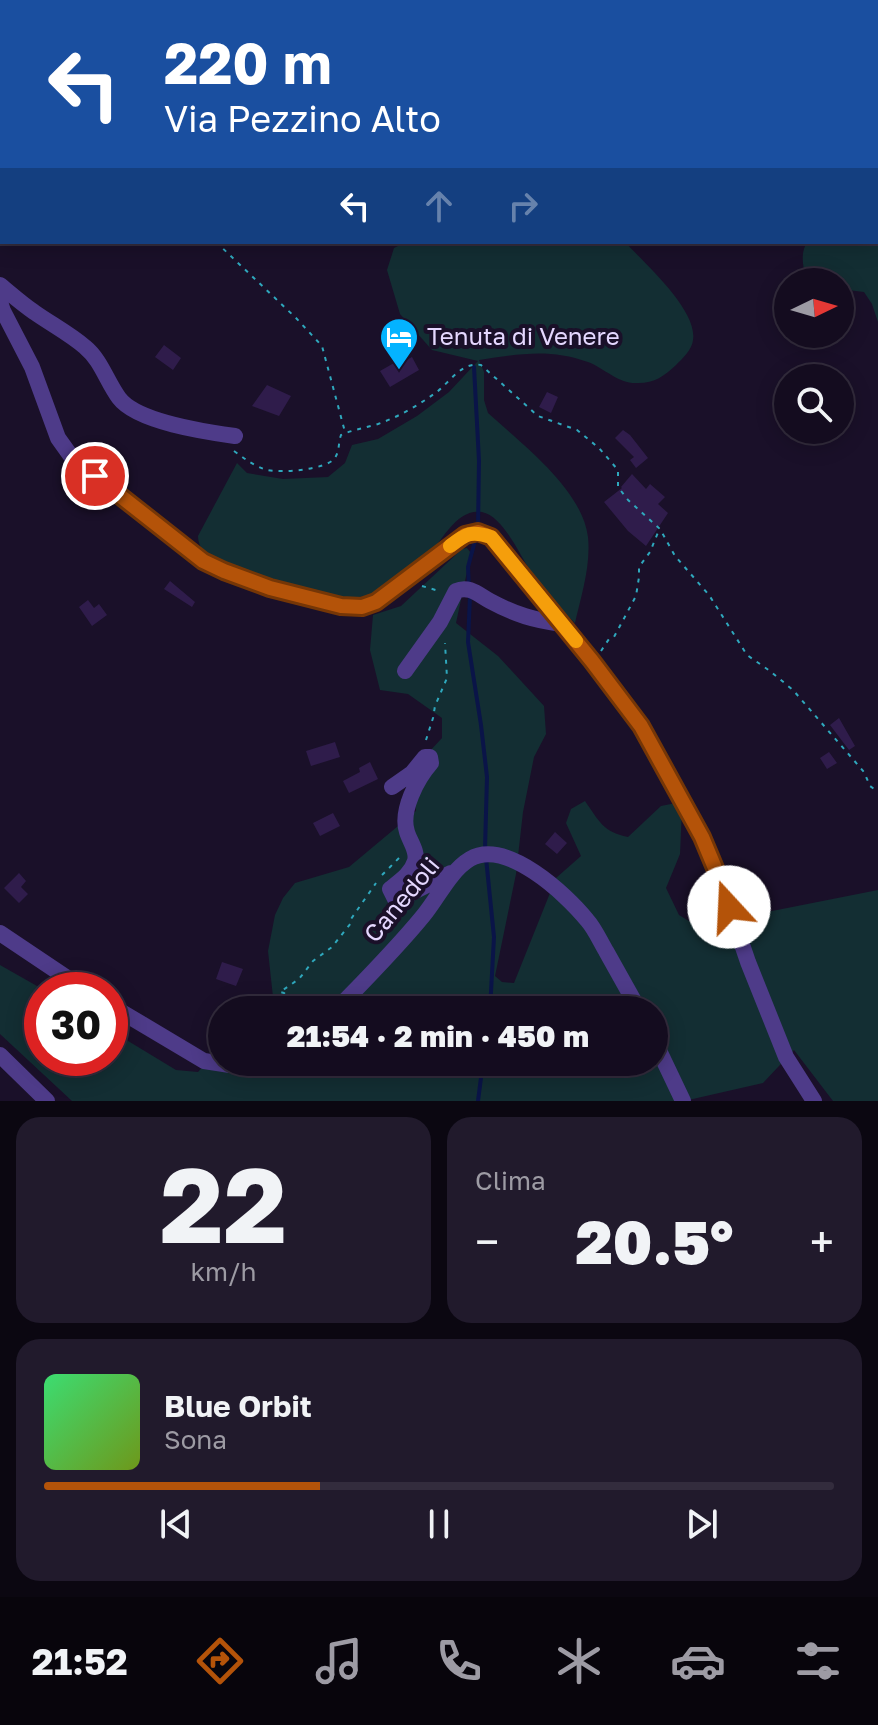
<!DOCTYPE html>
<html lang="it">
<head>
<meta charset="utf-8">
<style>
	body { margin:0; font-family:"Golos Text",sans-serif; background:#211a2c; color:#f1f3f6; height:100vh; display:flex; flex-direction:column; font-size:30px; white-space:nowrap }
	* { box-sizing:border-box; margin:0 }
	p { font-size:26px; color:#9d9ba4 }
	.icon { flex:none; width:44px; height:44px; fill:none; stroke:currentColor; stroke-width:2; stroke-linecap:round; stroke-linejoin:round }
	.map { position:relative; height:1101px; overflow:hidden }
	.panel { display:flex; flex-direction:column; gap:16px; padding:16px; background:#0b0711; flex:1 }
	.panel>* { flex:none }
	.top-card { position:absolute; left:0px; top:0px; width:878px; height:244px; box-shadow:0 4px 20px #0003,0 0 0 2px #332c3d; background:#1a4fa0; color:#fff; overflow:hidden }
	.needle { width:52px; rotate:85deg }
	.tools { position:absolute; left:774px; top:268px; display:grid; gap:16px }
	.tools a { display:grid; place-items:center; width:80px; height:80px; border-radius:50%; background:#140c1f; box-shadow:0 4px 20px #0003,0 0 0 2px #332c3d; font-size:40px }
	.speed { position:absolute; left:24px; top:972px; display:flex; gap:16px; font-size:40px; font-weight:700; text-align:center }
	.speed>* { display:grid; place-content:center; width:104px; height:104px; border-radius:50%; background:#140c1f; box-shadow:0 4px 20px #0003,0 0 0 2px #332c3d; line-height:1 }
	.speed .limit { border:12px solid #d22; background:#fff; color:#111 }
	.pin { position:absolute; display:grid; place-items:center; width:68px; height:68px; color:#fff; margin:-34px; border:4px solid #fff; border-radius:50%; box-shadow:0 2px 8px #0007 }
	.me { position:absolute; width:88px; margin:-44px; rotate:340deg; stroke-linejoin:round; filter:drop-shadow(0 0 6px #0008) }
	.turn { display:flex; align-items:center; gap:28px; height:168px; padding:0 32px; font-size:36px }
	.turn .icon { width:104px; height:104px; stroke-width:2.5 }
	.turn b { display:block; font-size:56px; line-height:68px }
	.lanes { display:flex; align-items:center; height:76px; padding:0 32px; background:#0003; justify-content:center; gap:40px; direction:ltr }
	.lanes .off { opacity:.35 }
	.big { font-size:60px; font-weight:800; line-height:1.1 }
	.panel .widget { flex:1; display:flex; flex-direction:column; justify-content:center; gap:12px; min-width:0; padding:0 28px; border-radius:24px; background:#211a2c }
	.panel .dial { align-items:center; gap:0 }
	.dial b { font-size:104px; line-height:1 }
	.song { display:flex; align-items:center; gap:24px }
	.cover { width:96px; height:96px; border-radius:12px; background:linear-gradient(135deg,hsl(140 70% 55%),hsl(80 70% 35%)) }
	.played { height:8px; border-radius:4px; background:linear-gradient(90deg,#b45309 35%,#332c3d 35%) }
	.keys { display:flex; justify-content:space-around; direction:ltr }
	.heat { display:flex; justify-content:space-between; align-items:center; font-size:44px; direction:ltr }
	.panel .tiles { flex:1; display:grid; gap:16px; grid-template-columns:1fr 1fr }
	.widget:last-child { grid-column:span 2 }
	.trip { position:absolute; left:208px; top:996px; width:460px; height:80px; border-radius:40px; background:#140c1f; box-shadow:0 4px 20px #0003,0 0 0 2px #332c3d; font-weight:800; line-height:80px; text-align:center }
	.tabs { display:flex; height:128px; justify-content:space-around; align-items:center; background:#08050c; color:#9d9ba4 }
	.tabs .icon { width:56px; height:56px }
	.tabs .selected { color:#b45309 }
	.tabs b { font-size:36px; color:#f1f3f6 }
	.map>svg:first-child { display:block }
	.green { fill:#132e33 }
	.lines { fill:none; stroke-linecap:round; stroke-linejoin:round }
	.stream { stroke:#0a1448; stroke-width:4 }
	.building { fill:#2f1c4b }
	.path { stroke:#2fa8bd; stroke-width:2; stroke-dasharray:4 6; stroke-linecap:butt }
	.minor { stroke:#4e3b89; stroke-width:16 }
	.route-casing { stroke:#753606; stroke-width:20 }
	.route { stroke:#b45309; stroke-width:14 }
	.slow { stroke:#f59e0b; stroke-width:14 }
	.labels { text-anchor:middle; stroke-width:8; stroke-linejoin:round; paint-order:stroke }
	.poi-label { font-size:24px; fill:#e5d8ff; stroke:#1a1029; text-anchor:start }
	.street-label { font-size:24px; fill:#e5d8ff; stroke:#1a1029 }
</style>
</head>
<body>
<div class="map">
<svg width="878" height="1101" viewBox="0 0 878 1101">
	<rect width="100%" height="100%" fill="#1a1029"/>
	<path class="green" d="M 461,0 L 878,0 L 878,194 L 876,193 L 876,2 L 460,2 Z
		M 878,231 L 878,322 L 872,304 L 864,292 L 840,289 L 840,282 L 811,282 L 806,279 C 803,266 800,254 807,242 L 876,242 L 876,232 Z
		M 406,242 L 625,242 C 644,263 698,310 693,340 C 692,350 682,359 676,365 C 664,376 655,383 638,383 C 618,384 606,369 588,362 C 549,348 519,354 479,360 L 484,372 L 484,400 L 488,413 C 522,444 582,489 588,537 C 591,566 581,596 575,623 C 567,615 557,606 550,597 C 543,587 535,577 528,567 C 518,551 502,516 482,512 C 456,508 442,542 427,556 C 409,572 383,593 360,597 C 330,603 277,583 246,576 C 228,571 198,558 198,536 L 237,463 L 247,473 L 283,479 L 328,477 L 345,463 L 352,445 L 378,439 L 417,416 L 449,392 L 478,361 L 432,350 L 400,314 L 387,270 L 394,248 Z
		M 467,548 L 471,553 L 456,623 L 498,656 L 544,706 L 546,734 L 534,757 L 523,812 L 516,874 L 495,976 L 502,982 L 514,983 L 556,878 L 581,856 L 566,823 L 571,809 L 585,801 C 599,821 603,832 628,837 L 661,806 L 676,803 L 682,808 L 680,854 L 666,888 L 679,915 L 712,935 L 762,913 L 878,890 L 878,1101 L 833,1101 L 794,1050 L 763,1083 L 684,1101 L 72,1101 L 0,1034 L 0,965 L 44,990 L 42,990 L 42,1058 L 110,1058 L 110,1030 L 176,1070 L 198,1072 L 222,1045 L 222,1062 L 654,1062 L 654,1010 L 263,1010 L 273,997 L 268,951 L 275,915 L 283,898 L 295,883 L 349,867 L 416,811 L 415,802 L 402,781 L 442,738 L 442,718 L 408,694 L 380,690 L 370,650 L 373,615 L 401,606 L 462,549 Z"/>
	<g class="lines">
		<path class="stream" d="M 474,367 L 479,461 L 478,528
			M 469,587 L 468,567 L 476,537
			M 470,596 L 468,642 L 481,725 L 487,777 L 485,849
			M 486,858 L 494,937 L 490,1010
			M 478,1101 L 483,1062"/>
	</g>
	<path class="building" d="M 164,345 L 181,358 L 173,370 L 155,357 Z
		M 412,357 L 419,370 L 390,387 L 380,371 L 401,359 L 403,362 Z
		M 267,385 L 291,396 L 279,416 L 252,406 Z
		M 547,392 L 558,397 L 551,413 L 539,407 Z
		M 623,430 L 630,435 L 648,458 L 636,468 L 630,460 L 634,457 L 615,438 Z
		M 632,474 L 646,489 L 650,484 L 665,497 L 658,504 L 668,513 L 646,546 L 628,531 L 604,502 L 622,488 L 621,487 Z
		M 170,581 L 195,602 L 192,607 L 164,589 Z
		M 88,600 L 94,608 L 99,604 L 107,615 L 92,626 L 79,607 Z
		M 839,718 L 855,746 L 849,750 L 830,725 Z
		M 335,742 L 340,757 L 311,766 L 306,751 Z
		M 829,752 L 837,763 L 827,769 L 820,758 Z
		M 370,762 L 378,779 L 349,793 L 343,781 L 360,772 L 359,768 Z
		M 333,813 L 340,826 L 320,836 L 313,823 Z
		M 555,832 L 567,843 L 557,854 L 545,844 Z
		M 19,873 L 26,881 L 21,887 L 28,894 L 19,903 L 4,888 Z
		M 706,895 L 715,914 L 705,919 L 696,900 Z
		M 222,962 L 243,969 L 236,986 L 216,979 Z"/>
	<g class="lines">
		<path class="path" d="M 47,0 L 49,2
			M 68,0 L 76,2
			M 535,0 L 542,2
			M 824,2 L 825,0
			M 876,139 L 878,141
			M 876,209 L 878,210
			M 216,242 L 296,318 L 322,346 L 345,432
			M 234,451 C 245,459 254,466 267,470 C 281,473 324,470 334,459 C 340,452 338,443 341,435 C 352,430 365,428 378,424 C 398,417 417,406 434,394 C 449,384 461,361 481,365 L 538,416 L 577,430 L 599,448 L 618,470 L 618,487 L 628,500 L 660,529 L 675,556 L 709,595 L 747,655 L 770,671 L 793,690 L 864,772 L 870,786 L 878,792
			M 422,586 L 439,591
			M 601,651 L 609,639 L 614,637 L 636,596 L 639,577 L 639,567 L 650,552 L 659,530
			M 426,740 L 433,718 L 435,706 L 447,678 L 445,643
			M 382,875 L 400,857
			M 284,1010 L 285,1005 L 288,1003 L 289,997 L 284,993 L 280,992 L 299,979 L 313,961 L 332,947 L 351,923 L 351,919 L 376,883"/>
		<path class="minor" d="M 0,285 C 11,294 22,304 34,312 C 51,324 70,334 85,347 C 101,360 107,382 119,398 C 137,422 206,432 235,436
			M 0,302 L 3,311 L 32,367 L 58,438 L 73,459 L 203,561 L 224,571 L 270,588 L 341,606 L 362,607 L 376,602 L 465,535 L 478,532 L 491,537 L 592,661 L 641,726 L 702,837 L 720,880 L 748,962 L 786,1057 L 814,1101
			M 405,671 L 440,622 L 456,591 C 469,585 479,595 490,601 C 516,615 534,620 562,624
			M 392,787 L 412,773 L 425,757 L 430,757 L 431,763 C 417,779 400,811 407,832 C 410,842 418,851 415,861 C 411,874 400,881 390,889 L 395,899 L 401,898 L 451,873
			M 0,933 L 85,990
			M 110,1005 L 204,1061 L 230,1065 L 259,1062
			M 336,1010 C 366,979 396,949 423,916 C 438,898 450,871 470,859 C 506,838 566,894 587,920 C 595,929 600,941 606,951 C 617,971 628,990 639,1010
			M 654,1040 L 683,1101
			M 0,1055 L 47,1101"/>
	</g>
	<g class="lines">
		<g class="route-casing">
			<path id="route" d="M 95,476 L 203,561 L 224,571 L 270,588 L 341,606 L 362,607 L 376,602 L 465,535 L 478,532 L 491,537 L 592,661 L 641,726 L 702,837 L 720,880 L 729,907"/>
		</g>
		<use href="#route" class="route"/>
		<path class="slow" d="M 450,546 C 466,534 471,530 491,537 L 576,641"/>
	</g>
	<defs>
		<g id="hotel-pin" transform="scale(2)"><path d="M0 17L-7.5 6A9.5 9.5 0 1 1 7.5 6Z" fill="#04b3ff" stroke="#1a1029"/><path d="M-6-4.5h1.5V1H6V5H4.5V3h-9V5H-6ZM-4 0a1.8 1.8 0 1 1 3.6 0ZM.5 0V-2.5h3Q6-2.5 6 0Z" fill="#fff"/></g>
	</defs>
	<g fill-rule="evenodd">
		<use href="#hotel-pin" x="399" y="337"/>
	</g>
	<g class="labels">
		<g class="poi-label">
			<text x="427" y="345">Tenuta di Venere</text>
		</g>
		<g class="street-label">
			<text transform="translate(402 900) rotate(-50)" y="8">Canedoli</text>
		</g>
	</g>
</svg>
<div class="tools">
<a><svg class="needle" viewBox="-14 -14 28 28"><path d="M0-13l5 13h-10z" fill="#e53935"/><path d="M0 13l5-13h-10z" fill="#9d9ba4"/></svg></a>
<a><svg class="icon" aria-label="search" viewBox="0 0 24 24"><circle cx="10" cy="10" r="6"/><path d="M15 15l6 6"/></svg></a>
</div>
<div class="speed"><div class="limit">30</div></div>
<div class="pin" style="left:95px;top:476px;background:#d93025"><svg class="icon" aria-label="arrive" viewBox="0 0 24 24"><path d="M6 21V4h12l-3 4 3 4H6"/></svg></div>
<svg class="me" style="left:729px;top:907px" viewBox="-20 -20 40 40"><circle r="19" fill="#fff"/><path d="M0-13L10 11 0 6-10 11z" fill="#b45309"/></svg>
<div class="trip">21:54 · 2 min · 450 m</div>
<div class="top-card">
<div class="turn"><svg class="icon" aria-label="left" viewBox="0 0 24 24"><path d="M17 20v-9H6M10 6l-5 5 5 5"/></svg><div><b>220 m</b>Via Pezzino Alto</div></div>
<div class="lanes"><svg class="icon" aria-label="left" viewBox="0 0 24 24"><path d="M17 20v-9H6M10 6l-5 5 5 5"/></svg><svg class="icon off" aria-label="ahead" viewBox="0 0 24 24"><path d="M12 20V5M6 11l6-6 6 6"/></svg><svg class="icon off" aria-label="right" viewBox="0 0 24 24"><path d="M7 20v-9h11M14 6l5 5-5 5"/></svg></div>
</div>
</div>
<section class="panel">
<div class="tiles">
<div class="widget dial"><b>22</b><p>km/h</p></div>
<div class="widget"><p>Clima</p>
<div class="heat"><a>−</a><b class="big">20.5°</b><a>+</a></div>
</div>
<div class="widget">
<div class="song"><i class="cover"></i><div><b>Blue Orbit</b><p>Sona</p></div></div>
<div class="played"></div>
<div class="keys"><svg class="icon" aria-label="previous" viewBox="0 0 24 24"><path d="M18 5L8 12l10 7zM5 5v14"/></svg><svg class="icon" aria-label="pause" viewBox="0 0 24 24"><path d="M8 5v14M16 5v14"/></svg><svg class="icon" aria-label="next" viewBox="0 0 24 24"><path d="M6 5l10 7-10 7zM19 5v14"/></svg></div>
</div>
</div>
</section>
<nav class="tabs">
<b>21:52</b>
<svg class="icon selected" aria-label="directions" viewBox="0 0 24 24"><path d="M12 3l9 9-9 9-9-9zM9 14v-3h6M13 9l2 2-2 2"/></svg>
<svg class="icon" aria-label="music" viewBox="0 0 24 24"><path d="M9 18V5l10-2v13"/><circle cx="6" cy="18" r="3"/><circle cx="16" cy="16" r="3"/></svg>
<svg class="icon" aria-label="phone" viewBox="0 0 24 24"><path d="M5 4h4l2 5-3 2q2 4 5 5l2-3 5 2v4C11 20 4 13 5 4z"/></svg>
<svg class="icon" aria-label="climate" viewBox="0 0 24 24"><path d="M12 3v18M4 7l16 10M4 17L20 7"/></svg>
<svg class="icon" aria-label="car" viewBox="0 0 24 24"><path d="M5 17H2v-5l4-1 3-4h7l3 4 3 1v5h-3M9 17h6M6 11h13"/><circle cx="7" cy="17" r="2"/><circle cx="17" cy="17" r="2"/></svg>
<svg class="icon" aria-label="filters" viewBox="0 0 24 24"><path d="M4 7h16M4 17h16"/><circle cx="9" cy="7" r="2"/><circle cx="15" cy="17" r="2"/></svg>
</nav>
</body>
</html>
